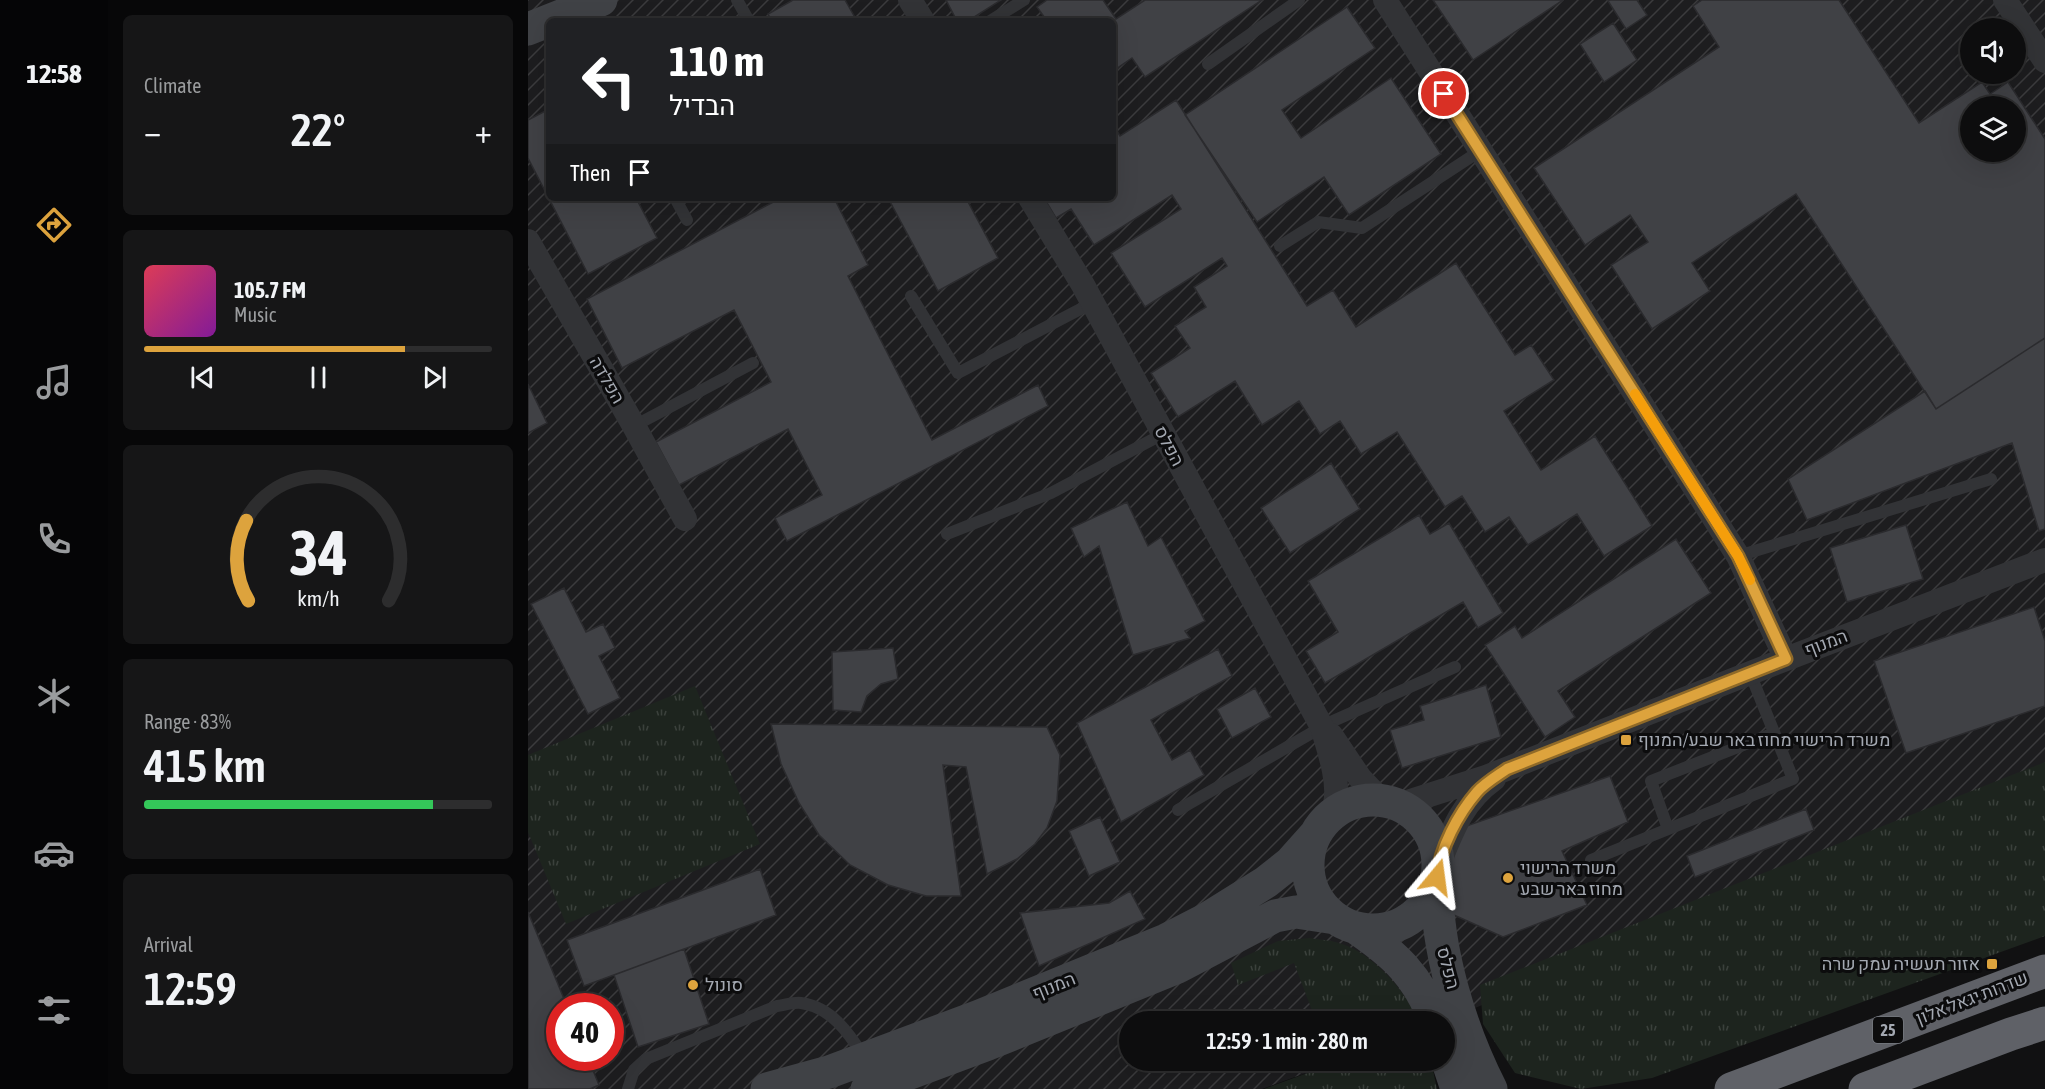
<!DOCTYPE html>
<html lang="en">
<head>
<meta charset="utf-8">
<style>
	body { margin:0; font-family:"Asap Condensed",Heebo,sans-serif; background:#161617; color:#f1f3f6; height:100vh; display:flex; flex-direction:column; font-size:22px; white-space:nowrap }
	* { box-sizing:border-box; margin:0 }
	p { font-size:20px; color:#9a9c9e }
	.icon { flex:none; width:33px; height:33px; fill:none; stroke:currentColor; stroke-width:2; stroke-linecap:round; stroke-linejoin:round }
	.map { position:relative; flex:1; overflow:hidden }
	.details { display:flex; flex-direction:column; gap:15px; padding:15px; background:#070708; width:420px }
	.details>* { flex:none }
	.top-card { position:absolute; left:18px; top:18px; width:570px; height:183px; border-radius:9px; box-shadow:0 6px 24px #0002,0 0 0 2px #2d2d2e; background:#202124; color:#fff; overflow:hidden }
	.fabs { position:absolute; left:1432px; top:18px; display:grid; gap:12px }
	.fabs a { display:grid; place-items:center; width:66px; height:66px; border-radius:50%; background:#0d0d0e; box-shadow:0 6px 24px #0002,0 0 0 2px #2d2d2e; font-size:30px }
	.speed { position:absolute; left:18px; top:993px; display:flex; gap:12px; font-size:30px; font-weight:700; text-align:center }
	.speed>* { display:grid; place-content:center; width:78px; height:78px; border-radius:50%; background:#0d0d0e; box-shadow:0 6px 24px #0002,0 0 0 2px #2d2d2e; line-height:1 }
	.speed .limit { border:9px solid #d22; background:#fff; color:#111 }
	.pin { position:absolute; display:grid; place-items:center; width:51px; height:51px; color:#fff; margin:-26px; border:3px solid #fff; border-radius:50%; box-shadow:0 2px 6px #0007 }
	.me { position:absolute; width:66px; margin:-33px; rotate:16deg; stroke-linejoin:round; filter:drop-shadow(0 0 4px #0008) }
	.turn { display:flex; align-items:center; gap:21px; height:126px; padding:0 24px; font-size:27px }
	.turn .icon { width:78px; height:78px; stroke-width:2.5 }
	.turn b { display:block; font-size:42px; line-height:51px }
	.then { display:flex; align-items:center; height:57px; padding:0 24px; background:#0003; gap:12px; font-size:22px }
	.big { font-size:45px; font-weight:600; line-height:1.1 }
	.details .tile { flex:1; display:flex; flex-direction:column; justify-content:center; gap:9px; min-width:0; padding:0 21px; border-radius:9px; background:#161617 }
	.details .dial { align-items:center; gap:0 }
	.dial svg { height:156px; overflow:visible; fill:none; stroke:#2d2d2e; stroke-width:7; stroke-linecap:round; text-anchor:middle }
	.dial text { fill:#f1f3f6; stroke:none }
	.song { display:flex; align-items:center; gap:18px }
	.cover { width:72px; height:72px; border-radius:9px; background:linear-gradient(135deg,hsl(350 70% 55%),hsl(290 70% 35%)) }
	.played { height:6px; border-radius:3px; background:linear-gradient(90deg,#dda33d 75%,#2d2d2e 75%) }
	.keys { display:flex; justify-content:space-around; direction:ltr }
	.heat { display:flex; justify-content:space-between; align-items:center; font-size:33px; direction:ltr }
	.charge { height:9px; border-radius:4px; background:linear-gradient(90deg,#34c759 83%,#2d2d2e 0) }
	.trip { position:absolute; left:591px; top:1011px; width:336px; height:60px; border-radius:30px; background:#0d0d0e; box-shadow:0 6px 24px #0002,0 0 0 2px #2d2d2e; font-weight:600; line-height:60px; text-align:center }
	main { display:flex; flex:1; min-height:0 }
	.tabs { display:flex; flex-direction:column; width:108px; justify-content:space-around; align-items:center; background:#050506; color:#9a9c9e }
	.tabs .icon { width:42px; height:42px }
	.tabs .current { color:#dda33d }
	.tabs b { font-size:27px; color:#f1f3f6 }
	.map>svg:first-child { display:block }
	.industrial { fill:url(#industrial-furrows); fill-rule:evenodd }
	.grass { fill:url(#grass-tufts) }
	.building { fill:#404145; stroke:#2b2b2e; stroke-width:1.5; fill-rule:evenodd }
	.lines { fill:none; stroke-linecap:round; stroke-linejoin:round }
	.lane { stroke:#323336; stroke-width:12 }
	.street { stroke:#323336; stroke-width:24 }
	.secondary { stroke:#404246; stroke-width:33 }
	.highway { stroke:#5f6167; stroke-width:33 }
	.route-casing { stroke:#906a28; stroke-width:15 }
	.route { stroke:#dda33d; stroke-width:10 }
	.slow { stroke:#f59e0b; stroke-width:10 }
	.poi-dot { fill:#dda33d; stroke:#0c0c0d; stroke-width:2 }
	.labels { text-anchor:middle; stroke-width:6; stroke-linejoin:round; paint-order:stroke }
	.shield { fill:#0c0c0d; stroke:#767980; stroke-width:1.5 }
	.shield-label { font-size:16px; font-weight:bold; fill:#a3a8b1 }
	.street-label { font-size:18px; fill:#a3a8b1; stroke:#0c0c0d }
	.poi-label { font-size:18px; fill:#a3a8b1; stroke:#0c0c0d; text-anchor:start }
</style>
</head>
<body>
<main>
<nav class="tabs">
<b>12:58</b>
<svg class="icon current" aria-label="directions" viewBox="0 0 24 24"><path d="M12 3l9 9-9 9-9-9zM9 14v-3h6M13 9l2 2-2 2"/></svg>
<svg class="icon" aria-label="music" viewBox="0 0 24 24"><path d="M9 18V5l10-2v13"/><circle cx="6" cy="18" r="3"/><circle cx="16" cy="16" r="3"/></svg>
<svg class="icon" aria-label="phone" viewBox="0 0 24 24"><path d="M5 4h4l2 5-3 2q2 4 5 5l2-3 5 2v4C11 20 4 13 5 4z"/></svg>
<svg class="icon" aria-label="climate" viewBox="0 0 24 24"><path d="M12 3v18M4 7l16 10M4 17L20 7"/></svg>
<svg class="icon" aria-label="car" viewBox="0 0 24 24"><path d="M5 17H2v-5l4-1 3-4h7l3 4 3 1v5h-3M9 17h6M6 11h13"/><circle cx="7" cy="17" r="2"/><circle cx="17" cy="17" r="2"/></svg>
<svg class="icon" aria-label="filters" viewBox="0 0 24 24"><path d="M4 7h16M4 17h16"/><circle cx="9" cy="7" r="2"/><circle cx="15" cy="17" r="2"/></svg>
</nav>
<section class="details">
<div class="tile"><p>Climate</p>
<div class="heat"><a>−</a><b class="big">22°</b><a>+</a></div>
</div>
<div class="tile">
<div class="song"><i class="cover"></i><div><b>105.7 FM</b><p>Music</p></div></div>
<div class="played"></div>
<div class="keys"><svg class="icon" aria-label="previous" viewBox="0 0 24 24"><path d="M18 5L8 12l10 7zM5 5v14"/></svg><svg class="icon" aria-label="pause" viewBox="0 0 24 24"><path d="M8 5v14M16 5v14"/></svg><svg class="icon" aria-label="next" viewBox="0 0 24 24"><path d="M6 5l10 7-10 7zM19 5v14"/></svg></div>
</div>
<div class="tile dial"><svg viewBox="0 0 100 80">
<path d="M14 69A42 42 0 1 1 86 69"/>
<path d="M14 69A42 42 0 0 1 13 28" stroke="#dda33d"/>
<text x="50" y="56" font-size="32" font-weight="700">34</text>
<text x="50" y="72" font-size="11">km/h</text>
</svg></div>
<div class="tile"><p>Range · 83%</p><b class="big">415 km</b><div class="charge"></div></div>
<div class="tile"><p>Arrival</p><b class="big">12:59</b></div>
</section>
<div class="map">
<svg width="1517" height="1089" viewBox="0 0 1517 1089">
	<defs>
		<pattern id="industrial-furrows" width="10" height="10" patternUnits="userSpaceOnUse" patternTransform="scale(1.5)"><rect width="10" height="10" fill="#1d1d1f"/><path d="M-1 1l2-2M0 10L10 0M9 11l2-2" fill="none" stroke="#3b3b3d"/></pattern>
		<pattern id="grass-tufts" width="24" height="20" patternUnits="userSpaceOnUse" patternTransform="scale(1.5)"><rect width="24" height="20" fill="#1d241e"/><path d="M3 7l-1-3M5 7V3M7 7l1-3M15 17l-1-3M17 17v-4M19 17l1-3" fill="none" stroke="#3b413c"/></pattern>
	</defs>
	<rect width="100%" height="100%" fill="#111112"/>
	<path class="industrial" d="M 0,0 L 1517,0 L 1517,769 L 916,1021 L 602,1022 L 602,1060 L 811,1061 L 734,1089 L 0,1089 ZM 21,21 L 585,21 L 585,198 L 21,198 ZM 1443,28 L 1488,28 L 1488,74 L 1443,74 ZM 1443,106 L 1488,106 L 1488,152 L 1443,152 ZM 32,1006 L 82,1006 L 82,1058 L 32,1058 Z"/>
	<path class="grass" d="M 167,686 L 232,844 L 38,924 L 0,832 L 0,755 Z
		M 1517,762 L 1517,936 L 1124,1078 L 1053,1089 L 987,1073 L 955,1024 L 952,985 Z
		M 782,938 C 793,940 804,940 814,944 C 844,953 880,993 890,1021 L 788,1021 L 766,963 L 710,985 L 703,963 L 750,941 Z
		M 803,1060 L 903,1061 L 909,1089 L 736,1089 L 804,1064 Z"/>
	<path class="building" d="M 265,0 L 317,0 L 329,21 L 244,21 L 240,14 Z
		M 418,0 L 473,0 L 440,21 L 429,21 Z
		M 519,0 L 575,0 L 588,19 L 617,0 L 734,0 L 617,77 L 604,58 L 585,71 L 585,21 L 519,21 L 509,7 Z
		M 905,0 L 1035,0 L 945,60 Z
		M 1082,0 L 1109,0 L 1119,15 L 1098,29 L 1080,1 Z
		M 1174,0 L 1311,0 L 1391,123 L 1454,82 L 1462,94 L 1480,82 L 1517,139 L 1517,338 L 1408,409 L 1268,194 L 1164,263 L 1182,291 L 1124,329 L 1083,265 L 1120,242 L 1102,215 L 1057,245 L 1006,168 L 1191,47 L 1165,6 ZM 1443,106 L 1488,106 L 1488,152 L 1443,152 Z
		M 819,7 L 847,48 L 754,110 L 773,138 L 863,78 L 913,154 L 821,215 L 796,177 L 729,222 L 657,115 Z
		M 1085,23 L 1109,60 L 1076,82 L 1052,44 Z
		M 648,100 L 779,306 L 805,290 L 828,327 L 928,263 L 987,355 L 1003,345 L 1026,380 L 976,411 L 1013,470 L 1067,436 L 1124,526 L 1076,556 L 1049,514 L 1000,545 L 981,517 L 957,532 L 934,496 L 917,507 L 869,432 L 833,454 L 812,421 L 792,434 L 771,401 L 734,425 L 707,381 L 650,417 L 623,373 L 662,348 L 647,326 L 678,307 L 666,287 L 699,266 L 694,258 L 617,307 L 583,253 L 653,209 L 644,195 L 566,245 L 543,209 L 528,218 L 516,198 L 585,198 L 585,124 L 592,136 Z
		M 21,109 L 21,198 L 108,198 L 129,238 L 60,274 L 0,158 L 0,120 Z
		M 253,198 L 306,198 L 340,265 L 320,276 L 404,440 L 510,385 L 520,406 L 259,541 L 247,518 L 294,495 L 260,429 L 151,485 L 128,442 L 243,382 L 206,310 L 94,368 L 59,299 Z
		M 360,198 L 438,198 L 470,258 L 410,291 Z
		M 1517,338 L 1517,529 L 1511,531 L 1484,443 L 1279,520 L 1260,479 L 1397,391 L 1408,409 Z
		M 0,384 L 19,423 L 0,433 Z
		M 803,463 L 832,509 L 762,553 L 733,508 Z
		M 599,502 L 620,546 L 633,537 L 677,621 L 657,631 L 662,638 L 605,655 L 571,546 L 556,557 L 543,528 Z
		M 891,515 L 902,534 L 921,523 L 975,613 L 950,628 L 935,602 L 797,683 L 778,651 L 810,632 L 780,581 Z
		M 1378,525 L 1395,579 L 1319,602 L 1302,548 Z
		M 1148,539 L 1183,593 L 1030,691 L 1047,717 L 1017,737 L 957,645 L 987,626 L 994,638 Z
		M 36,588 L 58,632 L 75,624 L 87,648 L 71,656 L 92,698 L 60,714 L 3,604 Z
		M 1506,607 L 1517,641 L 1517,706 L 1378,753 L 1346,661 Z
		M 365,648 L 370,679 L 353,684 L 339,696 L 333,712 L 305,710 L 304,652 Z
		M 690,649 L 704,676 L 623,720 L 644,760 L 662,750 L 676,775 L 593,822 L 549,723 Z
		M 958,685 L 973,737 L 874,768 L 862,730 L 896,720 L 892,706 Z
		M 727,688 L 743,717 L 704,738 L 689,709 Z
		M 243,724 L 519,727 L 532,755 L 529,801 L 519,828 L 507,844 L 489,859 L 459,874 L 438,767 L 415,765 L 433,896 L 398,896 L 360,885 L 322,865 L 291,835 L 271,803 L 253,764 Z
		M 1082,776 L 1100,822 L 1034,851 L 1059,905 L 975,937 L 908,907 L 924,831 Z
		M 1278,809 L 1286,830 L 1167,877 L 1159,856 Z
		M 572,817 L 592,862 L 561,876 L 541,831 Z
		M 232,869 L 248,915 L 56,986 L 39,940 Z
		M 602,891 L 617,919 L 511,966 L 492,913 L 581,903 Z
		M 0,912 L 39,1006 L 32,1006 L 32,1058 L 60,1058 L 71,1085 L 62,1089 L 0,1089 Z
		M 156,949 L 181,1024 L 110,1047 L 86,975 Z"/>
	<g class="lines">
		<path class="lane" d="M 209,0 L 221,21
			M 462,21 L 496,0
			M 680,64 L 771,0
			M 147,198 L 159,220
			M 752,246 L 790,222 L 834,228 L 952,151
			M 383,296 L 430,373 L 564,303
			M 106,426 L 225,363
			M 419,534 L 523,493 L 635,434
			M 1210,556 L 1463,479
			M 796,725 L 927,667
			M 650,810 L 794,727
			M 1140,829 L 1123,781 L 1246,733
			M 1063,860 L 1265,779 L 1222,673
			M 100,1089 L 106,1070 L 118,1059 L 249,1006 C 256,1005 266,1002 273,1003 C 303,1007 321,1033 336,1057"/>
		<path class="street" d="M 382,0 L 395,21
			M 857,0 L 1210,556 L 1258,659
			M 1477,0 L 1517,61
			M 502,198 L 555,285 L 794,727 C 800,748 812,781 807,804 C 806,808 803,813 801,817
			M 0,241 L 106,426 L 157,519
			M 803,735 L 832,778 L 853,800
			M 870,805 L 958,777 L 1258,659 L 1517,560
			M 910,866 C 924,831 934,802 966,779"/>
		<path class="secondary" d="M 0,29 L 73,0
			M780 865a65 65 0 1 1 130 0a65 65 0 1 1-130 0Z
			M 909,878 C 907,947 932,1028 963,1089
			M 828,928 C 866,954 891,976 907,1022
			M 916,1050 L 929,1089
			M 239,1089 L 301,1072 L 449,1017 L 638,940 L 677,920 L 738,882 L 762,863 L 787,835
			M 339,1089 L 460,1044 L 650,967 L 747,916 L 768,912 L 807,918"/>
		<path class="highway" d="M 1203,1089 L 1517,971
			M 1337,1089 L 1483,1034 L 1517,1023"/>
	</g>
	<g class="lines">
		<g class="route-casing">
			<path id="route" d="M 909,877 C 912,848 930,814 949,792 C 957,783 969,776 979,769 L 1258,659 L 1210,556 L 916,94"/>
		</g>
		<use href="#route" class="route"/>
		<path class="slow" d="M 1107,394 L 1210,556 L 1222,580"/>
	</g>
	<g class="poi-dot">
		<rect x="1092" y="734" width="12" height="12" rx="3"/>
		<circle cx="980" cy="878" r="6"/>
		<rect x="1458" y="958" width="12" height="12" rx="3"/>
		<circle cx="165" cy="985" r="6"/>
	</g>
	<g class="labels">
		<rect class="shield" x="1345" y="1017" width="30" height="26" rx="4.5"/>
		<g class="shield-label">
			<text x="1360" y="1036">25</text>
		</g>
		<g class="street-label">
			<text transform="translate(79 380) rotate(60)" y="6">הפלדה</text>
			<text transform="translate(641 446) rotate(62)" y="6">הפלס</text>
			<text transform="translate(1298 643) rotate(-21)" y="6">המנוף</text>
			<text transform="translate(920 968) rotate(75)" y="6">הפלס</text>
			<text transform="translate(526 986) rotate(-22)" y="6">המנוף</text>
			<text transform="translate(1444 998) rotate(-21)" y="6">שדרות יגאל אלון</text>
		</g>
		<g class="poi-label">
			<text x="1110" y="746">משרד הרישוי מחוז באר שבע/המנוף</text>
			<text x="992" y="874">משרד הרישוי<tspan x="992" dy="21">מחוז באר שבע</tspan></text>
			<text x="1452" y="970" text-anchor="end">אזור תעשיה עמק שרה</text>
			<text x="177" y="991">סונול</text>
		</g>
	</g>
</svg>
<div class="fabs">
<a><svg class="icon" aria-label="sound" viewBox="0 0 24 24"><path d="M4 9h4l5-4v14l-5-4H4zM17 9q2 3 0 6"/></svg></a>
<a><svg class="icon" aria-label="layers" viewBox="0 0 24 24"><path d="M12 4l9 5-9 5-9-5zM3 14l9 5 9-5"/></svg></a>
</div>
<div class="speed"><div class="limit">40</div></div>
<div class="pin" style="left:916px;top:94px;background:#d93025"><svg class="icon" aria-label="arrive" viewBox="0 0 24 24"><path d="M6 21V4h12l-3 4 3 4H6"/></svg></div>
<svg class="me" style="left:909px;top:877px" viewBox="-20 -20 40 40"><path d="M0-17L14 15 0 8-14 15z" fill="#dda33d" stroke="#fff" stroke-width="4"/></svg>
<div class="trip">12:59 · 1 min · 280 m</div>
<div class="top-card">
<div class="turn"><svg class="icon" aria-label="left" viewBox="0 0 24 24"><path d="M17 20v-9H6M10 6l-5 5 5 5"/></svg><div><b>110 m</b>הבדיל</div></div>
<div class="then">Then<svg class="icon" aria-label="arrive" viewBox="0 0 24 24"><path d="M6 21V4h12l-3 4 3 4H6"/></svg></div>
</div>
</div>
</main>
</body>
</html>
